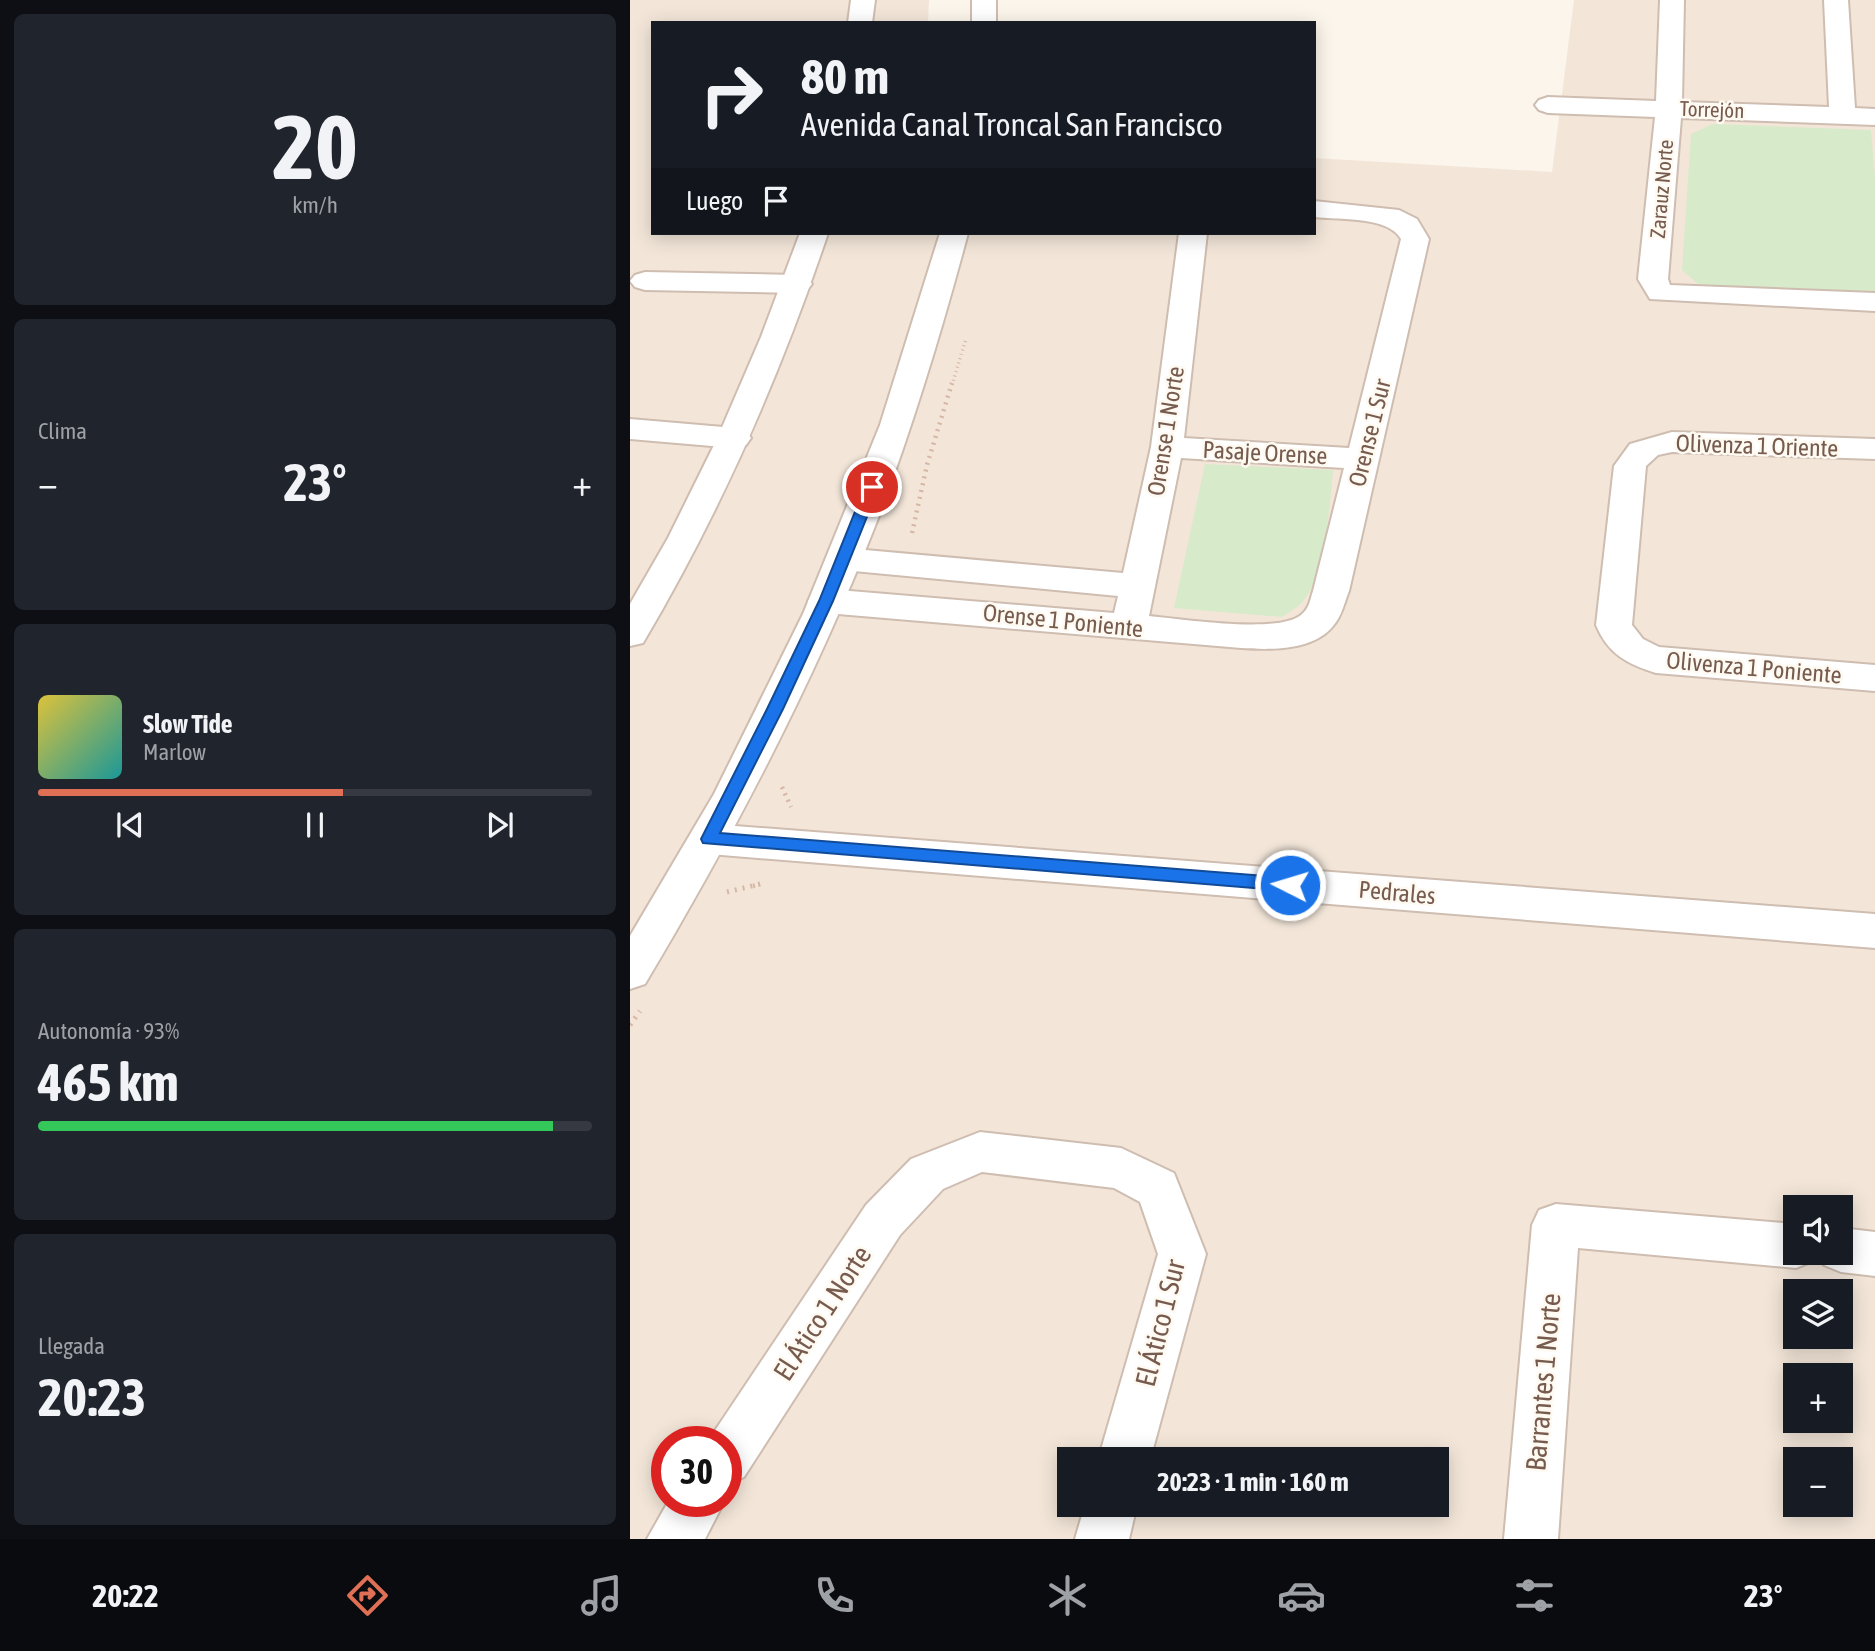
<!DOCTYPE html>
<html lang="es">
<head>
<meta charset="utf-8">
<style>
	body { margin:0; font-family:"Asap Condensed",sans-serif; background:#20242c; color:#f1f3f6; height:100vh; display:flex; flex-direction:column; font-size:26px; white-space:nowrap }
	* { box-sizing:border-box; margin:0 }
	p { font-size:23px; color:#9ea1a6 }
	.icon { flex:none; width:38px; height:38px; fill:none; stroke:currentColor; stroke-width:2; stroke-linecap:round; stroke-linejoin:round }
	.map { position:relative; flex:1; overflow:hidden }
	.details { display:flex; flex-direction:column; gap:14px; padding:14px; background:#0d0f14; width:630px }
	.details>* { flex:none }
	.hud { position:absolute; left:21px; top:21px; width:665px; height:214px; border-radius:0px; box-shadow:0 4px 18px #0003; background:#171b24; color:#f1f3f6; overflow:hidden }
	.controls { position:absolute; left:1153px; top:1195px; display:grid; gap:14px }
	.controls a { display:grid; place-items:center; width:70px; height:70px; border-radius:0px; background:#171b24; box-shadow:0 4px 18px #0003; font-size:35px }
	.speed { position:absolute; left:21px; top:1426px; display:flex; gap:14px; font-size:35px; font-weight:700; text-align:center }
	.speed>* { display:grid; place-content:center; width:91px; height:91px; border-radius:50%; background:#171b24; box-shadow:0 4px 18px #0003; line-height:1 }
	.speed .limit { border:10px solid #d22; background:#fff; color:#111 }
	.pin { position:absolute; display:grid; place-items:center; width:60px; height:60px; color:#fff; margin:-30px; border:4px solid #fff; border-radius:50%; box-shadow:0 2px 7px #0007 }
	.me { position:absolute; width:77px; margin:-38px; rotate:275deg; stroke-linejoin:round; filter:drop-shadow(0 0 5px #0008) }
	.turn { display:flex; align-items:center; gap:24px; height:147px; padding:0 35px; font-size:32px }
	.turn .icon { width:91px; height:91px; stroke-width:2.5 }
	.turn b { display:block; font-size:49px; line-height:60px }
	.then { display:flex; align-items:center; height:66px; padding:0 35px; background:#0003; gap:14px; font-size:26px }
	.big { font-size:52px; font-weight:700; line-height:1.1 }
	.details .tile { flex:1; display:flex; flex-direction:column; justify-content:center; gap:10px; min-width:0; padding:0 24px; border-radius:10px; background:#20242c }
	.details .dial { align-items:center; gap:0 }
	.dial b { font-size:91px; line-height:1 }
	.song { display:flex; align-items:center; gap:21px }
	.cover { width:84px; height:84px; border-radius:10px; background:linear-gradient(135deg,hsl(50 70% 55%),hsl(180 70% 35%)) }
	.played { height:7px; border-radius:4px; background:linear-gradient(90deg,#df7056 55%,#363941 55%) }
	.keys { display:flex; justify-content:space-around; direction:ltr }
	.heat { display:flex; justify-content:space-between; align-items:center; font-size:38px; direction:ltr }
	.charge { height:10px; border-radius:5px; background:linear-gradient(90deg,#34c759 93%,#363941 0) }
	.trip { position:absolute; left:427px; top:1447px; width:392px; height:70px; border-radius:0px; background:#171b24; box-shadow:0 4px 18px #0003; font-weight:700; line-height:70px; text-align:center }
	.tab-bar { display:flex; height:112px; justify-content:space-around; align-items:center; background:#090b0e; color:#9ea1a6 }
	.tab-bar .icon { width:49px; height:49px }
	.tab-bar .selected { color:#df7056 }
	.tab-bar b { font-size:32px; color:#f1f3f6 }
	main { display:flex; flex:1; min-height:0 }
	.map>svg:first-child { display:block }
	.residential { fill:#f3e6d9; fill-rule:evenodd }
	.green { fill:#d7eac9 }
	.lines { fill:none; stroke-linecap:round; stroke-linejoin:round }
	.minor-casing { stroke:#cebdb0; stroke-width:4 }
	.tertiary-casing { stroke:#cebdb0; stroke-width:4 }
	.path-far2 { stroke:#d6b7a6; stroke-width:3.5; stroke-dasharray:1 3.5; stroke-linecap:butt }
	.path-far1 { stroke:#d6b7a6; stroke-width:4.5; stroke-dasharray:2 5; stroke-linecap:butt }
	.path { stroke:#d6b7a6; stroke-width:5; stroke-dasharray:2 6; stroke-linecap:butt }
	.minor { fill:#fff; fill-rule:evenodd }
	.tertiary { fill:#fff; fill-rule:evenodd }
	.route { fill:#1a73e8; stroke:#114b97; stroke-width:2 }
	.labels { text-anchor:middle; stroke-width:5; stroke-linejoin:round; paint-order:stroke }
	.far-street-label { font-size:21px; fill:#765b4e; stroke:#fef9f1 }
	.street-label { font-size:24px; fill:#765b4e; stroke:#fef9f1 }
	.near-street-label { font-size:28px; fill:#765b4e; stroke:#fef9f1 }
</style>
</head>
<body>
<main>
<section class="details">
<div class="tile dial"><b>20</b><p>km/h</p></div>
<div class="tile"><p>Clima</p>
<div class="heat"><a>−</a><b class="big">23°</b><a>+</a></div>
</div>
<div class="tile">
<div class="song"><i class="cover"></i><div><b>Slow Tide</b><p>Marlow</p></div></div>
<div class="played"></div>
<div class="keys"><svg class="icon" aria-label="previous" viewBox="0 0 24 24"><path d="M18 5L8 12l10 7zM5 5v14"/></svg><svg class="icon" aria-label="pause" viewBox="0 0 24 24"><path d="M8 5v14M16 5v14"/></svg><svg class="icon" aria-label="next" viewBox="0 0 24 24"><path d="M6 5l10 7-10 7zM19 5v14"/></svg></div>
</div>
<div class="tile"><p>Autonomía · 93%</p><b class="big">465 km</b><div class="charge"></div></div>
<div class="tile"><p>Llegada</p><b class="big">20:23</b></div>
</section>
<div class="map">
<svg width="1245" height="1539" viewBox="0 0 1245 1539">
	<rect width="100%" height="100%" fill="#fcf5eb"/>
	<path class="residential" d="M 0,0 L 299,0 L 298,23 L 23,23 L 23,233 L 684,233 L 684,158 L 922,172 L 944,0 L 1245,0 L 1245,1539 L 0,1539 ZM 1166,1208 L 1211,1208 L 1211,1253 L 1166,1253 ZM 1166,1292 L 1211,1292 L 1211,1337 L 1166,1337 ZM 1166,1376 L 1211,1376 L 1211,1421 L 1166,1421 ZM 37,1442 L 96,1442 L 96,1502 L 37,1502 ZM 439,1460 L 807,1460 L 807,1505 L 439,1505 ZM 1166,1460 L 1211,1460 L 1211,1505 L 1166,1505 Z"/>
	<path class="green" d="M 1083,124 L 1241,130 L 1245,178 L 1245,294 L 1068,284 L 1052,270 L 1061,134 Z
		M 575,464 L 703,470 C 700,504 695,574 674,600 C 669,607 659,612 652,617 L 544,608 Z"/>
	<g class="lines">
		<g class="minor-casing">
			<path id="minor" d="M 1030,0 L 1054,0 L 1052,102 L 1199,107 L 1194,0 L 1218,0 L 1225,108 L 1245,109 L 1245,125 L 1051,118 L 1038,279 L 1040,285 L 1245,293 L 1245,311 L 1020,299 L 1008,279 L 1025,117 L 918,113 L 909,110 L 905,105 L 909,100 L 918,97 L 1026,101 Z
				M 684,201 L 769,210 L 787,219 L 799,239 L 719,591 C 714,603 712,616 703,626 C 683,651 640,650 611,648 L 196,613 L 184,610 L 178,601 L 184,592 L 196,589 L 484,613 L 488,596 L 213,570 L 201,567 L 196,559 L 201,551 L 213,548 L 493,573 L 521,447 L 549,233 L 577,233 L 554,438 L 719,448 L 771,239 C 758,216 709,220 684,217 ZM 551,458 L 714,468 L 683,591 C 680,600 679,609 671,615 C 648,634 552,619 519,616 Z
				M 15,272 L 167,275 L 177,278 L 182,284 L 177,290 L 167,293 L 15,290 L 5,287 L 0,281 L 5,275 Z
				M 0,419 L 105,428 L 116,431 L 121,438 L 116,445 L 105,448 L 0,439 Z
				M 1042,432 L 1245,439 L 1245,459 L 1042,452 L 1028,455 L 1016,466 L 1002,625 L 1013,639 L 1029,647 L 1245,665 L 1245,691 L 1026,673 C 997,664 978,654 966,625 L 984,466 L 1000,444 Z
				M 79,824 L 1245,914 L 1245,948 L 79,854 L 65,850 L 59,839 L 65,828 Z
				M 350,1132 L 491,1148 L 544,1173 L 576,1254 L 520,1460 L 468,1460 L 528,1254 L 510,1202 L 484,1188 L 352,1172 L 313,1189 L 270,1235 L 114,1477 L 96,1485 L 96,1442 L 78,1441 L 236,1205 L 281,1159 Z
				M 926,1204 L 1166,1224 L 1166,1253 L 1187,1253 L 1183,1261 L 1166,1268 L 948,1248 L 928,1539 L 874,1539 L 902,1225 L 909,1210 Z
				M 1211,1228 L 1245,1232 L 1245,1276 L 1211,1272 L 1194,1265 L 1189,1253 L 1211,1253 Z
				M 38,1502 L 94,1502 L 75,1539 L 17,1539 Z
				M 455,1505 L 507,1505 L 499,1539 L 445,1539 Z"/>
		</g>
		<g class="tertiary-casing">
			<path id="tertiary" d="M 221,0 L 245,0 L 242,23 L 218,23 Z
				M 342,0 L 366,0 L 366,23 L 342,23 Z
				M 170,233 L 198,233 C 150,376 90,513 13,643 L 0,646 L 0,604 L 38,538 L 87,439 L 131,337 Z
				M 310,233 L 338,233 C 312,330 283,426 247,521 C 184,682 104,835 15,984 L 0,989 L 0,936 L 84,794 L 173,614 L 250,425 Z"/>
		</g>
		<path class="path-far2" d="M 322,385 L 336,339"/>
		<path class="path-far1" d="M 282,533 L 297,465 L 322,383
			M 152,787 L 161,807
			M 123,886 L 130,884"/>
		<path class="path" d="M 97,892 L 130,884
			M 0,1025 L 10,1011"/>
		<use href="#minor" class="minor"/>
		<use href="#tertiary" class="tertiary"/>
	</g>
	<path class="route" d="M 242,483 L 249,487 L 203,601 L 153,709 L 90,833 L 660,878 L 666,880 L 668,885 L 666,889 L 660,891 L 73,843 L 71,839 L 137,709 L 189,601 L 235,487 Z"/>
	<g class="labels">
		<g class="far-street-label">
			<text transform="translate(1082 110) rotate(2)" y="7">Torrejón</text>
			<text transform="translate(1032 189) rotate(-85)" y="7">Zarauz Norte</text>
		</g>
		<g class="street-label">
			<text transform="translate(536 431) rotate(-81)" y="8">Orense 1 Norte</text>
			<text transform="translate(740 433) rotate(-76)" y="8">Orense 1 Sur</text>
			<text transform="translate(1127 446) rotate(2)" y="8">Olivenza 1 Oriente</text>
			<text transform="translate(635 453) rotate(3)" y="8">Pasaje Orense</text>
			<text transform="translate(433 621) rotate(6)" y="8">Orense 1 Poniente</text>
			<text transform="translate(1124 668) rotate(5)" y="8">Olivenza 1 Poniente</text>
			<text transform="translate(767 893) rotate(5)" y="8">Pedrales</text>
		</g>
		<g class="near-street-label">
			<text transform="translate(192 1313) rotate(-57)" y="10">El Ático 1 Norte</text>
			<text transform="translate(530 1323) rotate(-76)" y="10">El Ático 1 Sur</text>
			<text transform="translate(913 1382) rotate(-85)" y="10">Barrantes 1 Norte</text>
		</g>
	</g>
</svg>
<div class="controls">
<a><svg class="icon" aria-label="sound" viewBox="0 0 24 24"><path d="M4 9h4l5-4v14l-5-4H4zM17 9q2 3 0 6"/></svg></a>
<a><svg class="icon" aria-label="layers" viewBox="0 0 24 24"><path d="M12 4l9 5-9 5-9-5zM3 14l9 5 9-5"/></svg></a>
<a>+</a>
<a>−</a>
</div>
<div class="speed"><div class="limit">30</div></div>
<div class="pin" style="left:242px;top:487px;background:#d93025"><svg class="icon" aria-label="arrive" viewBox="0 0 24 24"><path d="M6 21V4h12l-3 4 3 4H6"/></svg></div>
<svg class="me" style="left:660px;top:885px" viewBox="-20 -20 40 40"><circle r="17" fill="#1a73e8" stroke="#fff" stroke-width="3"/><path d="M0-11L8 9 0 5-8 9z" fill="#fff"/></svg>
<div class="trip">20:23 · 1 min · 160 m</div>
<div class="hud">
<div class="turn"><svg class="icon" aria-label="right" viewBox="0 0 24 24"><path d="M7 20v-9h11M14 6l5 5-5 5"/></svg><div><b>80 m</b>Avenida Canal Troncal San Francisco</div></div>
<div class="then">Luego<svg class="icon" aria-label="arrive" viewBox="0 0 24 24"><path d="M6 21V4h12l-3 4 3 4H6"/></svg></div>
</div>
</div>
</main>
<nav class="tab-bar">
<b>20:22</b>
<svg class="icon selected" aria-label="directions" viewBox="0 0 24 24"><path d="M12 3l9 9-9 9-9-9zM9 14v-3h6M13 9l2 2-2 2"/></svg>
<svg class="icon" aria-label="music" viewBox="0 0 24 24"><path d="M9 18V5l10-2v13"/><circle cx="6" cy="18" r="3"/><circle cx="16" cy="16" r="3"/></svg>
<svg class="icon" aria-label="phone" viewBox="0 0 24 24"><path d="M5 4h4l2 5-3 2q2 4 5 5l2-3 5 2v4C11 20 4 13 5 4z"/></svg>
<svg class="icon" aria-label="climate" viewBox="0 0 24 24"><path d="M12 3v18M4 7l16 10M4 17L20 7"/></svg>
<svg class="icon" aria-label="car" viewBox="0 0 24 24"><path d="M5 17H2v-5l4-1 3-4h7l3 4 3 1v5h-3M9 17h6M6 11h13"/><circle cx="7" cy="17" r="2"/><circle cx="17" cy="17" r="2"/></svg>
<svg class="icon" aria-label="filters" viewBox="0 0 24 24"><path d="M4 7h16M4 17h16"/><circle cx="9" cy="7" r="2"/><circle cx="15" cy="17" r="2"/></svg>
<b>23°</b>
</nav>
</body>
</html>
